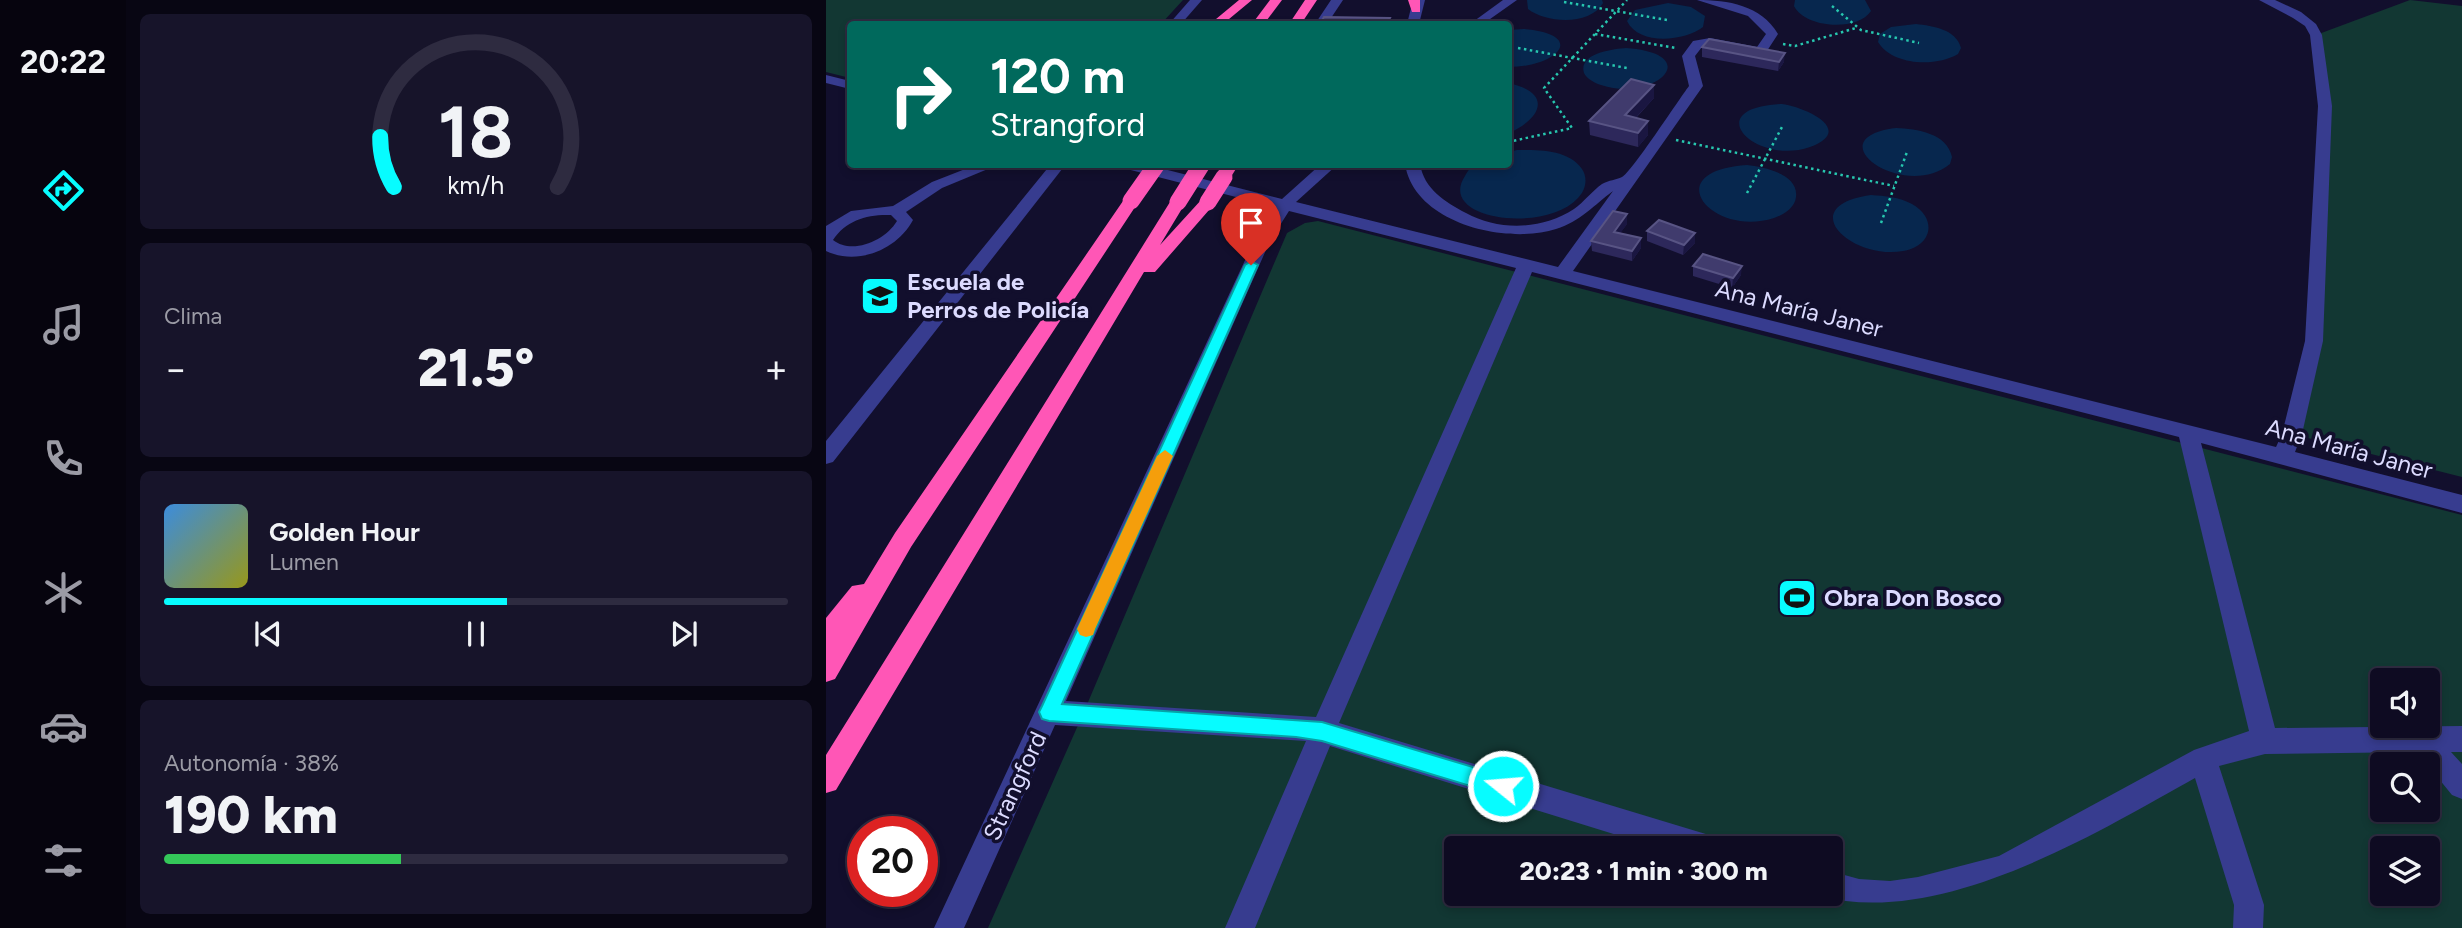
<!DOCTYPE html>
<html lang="es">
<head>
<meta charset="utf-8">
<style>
	body { margin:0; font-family:Figtree,sans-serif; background:#17142a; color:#f1f3f6; height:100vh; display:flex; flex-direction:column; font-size:26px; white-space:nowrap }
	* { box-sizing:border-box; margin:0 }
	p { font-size:23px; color:#9b9ba5 }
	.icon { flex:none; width:38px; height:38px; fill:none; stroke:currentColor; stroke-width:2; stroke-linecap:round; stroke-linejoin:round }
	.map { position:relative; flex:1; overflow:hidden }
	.drawer { display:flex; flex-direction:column; gap:14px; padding:14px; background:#080613; width:700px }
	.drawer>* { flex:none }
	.top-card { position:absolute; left:21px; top:21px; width:665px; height:147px; border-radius:7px; box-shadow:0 4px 10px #0003,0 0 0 2px #2e2b40; background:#00695c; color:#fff; overflow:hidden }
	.tools { position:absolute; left:1544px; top:668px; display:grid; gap:14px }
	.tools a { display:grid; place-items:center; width:70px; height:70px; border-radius:7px; background:#0e0b22; box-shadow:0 4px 10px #0003,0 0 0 2px #2e2b40; font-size:35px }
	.speed { position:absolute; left:21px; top:816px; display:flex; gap:14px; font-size:35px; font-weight:700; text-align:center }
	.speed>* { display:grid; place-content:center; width:91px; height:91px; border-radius:50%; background:#0e0b22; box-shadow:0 4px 10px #0003,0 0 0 2px #2e2b40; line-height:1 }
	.speed .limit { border:10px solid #d22; background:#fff; color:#111 }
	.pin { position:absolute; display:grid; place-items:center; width:60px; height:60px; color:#fff; margin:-72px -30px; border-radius:50% 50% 50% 0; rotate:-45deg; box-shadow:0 0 7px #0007 }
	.pin .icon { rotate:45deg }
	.me { position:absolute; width:77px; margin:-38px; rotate:287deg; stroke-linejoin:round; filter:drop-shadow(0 0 5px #0008) }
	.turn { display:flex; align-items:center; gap:24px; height:147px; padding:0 28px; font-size:32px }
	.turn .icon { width:91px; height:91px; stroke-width:2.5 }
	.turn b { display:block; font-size:49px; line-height:60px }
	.big { font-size:52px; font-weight:800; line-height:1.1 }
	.drawer .widget { flex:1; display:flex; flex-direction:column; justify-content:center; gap:10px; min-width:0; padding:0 24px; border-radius:10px; background:#17142a }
	.drawer .dial { align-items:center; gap:0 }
	.dial svg { height:182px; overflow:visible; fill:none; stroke:#2e2b40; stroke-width:7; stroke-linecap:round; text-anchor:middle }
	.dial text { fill:#f1f3f6; stroke:none }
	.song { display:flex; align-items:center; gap:21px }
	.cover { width:84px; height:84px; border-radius:10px; background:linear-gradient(135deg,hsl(210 70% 55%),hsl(60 70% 35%)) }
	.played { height:7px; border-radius:4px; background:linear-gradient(90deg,#07fcff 55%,#2e2b40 55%) }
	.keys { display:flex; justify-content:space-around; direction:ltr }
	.heat { display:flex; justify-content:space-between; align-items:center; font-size:38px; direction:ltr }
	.charge { height:10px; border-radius:5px; background:linear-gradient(90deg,#34c759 38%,#2e2b40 0) }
	.trip { position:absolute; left:618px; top:836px; width:399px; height:70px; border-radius:7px; background:#0e0b22; box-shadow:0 4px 10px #0003,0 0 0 2px #2e2b40; font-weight:800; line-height:70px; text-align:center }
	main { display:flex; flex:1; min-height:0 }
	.tabs { display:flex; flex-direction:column; width:126px; justify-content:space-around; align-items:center; background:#06040e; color:#9b9ba5 }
	.tabs .icon { width:49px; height:49px }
	.tabs .on { color:#07fcff }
	.tabs b { font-size:32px; color:#f1f3f6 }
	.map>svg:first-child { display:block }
	.green { fill:#123733; fill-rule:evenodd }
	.water { fill:#07274e }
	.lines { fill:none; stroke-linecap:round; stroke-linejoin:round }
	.path { stroke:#27c7af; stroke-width:2.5; stroke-dasharray:2.5 3.5; stroke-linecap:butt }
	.minor { fill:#373c8f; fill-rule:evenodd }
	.highway { fill:#ff56b6; fill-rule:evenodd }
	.highway-bridge { stroke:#ff56b6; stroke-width:17 }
	.wall { fill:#2d285b }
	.shaded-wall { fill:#1a1641 }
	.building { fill:#403b6d; stroke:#585484; stroke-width:2 }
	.route { fill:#07fcff; stroke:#05a4a6; stroke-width:2 }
	.slow { fill:#f59e0b }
	.labels { text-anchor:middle; stroke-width:7; stroke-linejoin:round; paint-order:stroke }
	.poi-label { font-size:24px; font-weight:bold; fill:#dcdbff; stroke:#120f2d; text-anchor:start }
	.street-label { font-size:24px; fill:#dcdbff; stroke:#120f2d }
</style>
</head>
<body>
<main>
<nav class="tabs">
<b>20:22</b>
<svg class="icon on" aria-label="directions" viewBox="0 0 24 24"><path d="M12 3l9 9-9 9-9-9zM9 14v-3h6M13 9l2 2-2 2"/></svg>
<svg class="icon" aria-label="music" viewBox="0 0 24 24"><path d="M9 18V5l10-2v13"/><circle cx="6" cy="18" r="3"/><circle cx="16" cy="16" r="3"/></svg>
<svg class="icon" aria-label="phone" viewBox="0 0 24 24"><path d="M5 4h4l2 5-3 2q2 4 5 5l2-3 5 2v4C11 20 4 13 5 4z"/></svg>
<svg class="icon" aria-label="climate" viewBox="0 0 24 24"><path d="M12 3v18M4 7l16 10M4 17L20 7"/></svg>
<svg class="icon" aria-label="car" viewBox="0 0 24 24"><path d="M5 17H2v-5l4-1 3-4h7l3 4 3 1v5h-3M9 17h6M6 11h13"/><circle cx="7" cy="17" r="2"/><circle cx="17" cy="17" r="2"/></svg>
<svg class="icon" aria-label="filters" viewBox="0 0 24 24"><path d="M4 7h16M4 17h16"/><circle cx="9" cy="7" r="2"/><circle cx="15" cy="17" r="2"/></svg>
</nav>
<section class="drawer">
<div class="widget dial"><svg viewBox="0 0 100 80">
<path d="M14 69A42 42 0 1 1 86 69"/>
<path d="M14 69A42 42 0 0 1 8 47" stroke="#07fcff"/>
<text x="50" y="56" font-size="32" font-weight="700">18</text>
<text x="50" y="72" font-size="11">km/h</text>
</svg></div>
<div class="widget"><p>Clima</p>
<div class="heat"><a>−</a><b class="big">21.5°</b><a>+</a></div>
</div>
<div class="widget">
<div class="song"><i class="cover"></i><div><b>Golden Hour</b><p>Lumen</p></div></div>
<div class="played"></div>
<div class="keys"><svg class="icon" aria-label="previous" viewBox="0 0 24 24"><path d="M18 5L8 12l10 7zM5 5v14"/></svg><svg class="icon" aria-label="pause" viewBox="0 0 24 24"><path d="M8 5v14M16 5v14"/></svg><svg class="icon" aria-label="next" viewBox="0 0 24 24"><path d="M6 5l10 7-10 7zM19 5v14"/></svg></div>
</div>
<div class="widget"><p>Autonomía · 38%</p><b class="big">190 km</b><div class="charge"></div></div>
</section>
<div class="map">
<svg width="1636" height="928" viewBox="0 0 1636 928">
	<rect width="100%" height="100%" fill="#120f2d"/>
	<path class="green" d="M 0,0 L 357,0 L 335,24 L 24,24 L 24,78 L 0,72 Z
		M 1584,0 L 1636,6 L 1636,477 L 1466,434 L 1488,341 L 1495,185 L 1490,35 Z
		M 492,221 L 1636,515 L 1636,928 L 162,928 L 257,714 L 461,233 L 479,223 ZM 1556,681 L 1601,681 L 1601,726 L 1556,726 ZM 1556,765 L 1601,765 L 1601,810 L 1556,810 ZM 630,849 L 1004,849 L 1004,894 L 630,894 ZM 1556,849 L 1601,849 L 1601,894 L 1556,894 Z"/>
	<path class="water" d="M 701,0 L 776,0 L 777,3 C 764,26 720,23 702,9 Z
		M 969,0 L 1039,0 L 1045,11 C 1031,32 979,28 968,6 Z
		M 842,3 L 865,7 L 879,16 L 877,27 C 859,41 813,46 801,21 L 809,10 Z
		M 1090,24 C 1107,26 1130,29 1135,48 L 1132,54 C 1110,67 1067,66 1052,42 L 1054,34 L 1065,27 Z
		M 698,29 C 763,35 730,67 683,67 L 683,30 Z
		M 800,48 C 881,54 828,103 775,85 C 769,83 761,79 758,73 C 752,53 788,49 800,48 Z
		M 682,83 C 726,92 717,118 683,133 Z
		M 956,104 C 979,107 1030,130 984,147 C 930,166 871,108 956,104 Z
		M 1070,128 C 1091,129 1121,133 1126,157 L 1124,164 C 1077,202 988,138 1070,128 Z
		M 691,150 C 712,150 742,149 756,169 C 762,178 760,190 752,198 C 719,234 610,220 639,176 C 641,172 645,166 650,164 C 659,162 673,164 682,164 L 683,152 Z
		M 921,165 C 938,167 973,174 970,197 C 969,208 957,215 948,218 C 886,238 830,171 921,165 Z
		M 1045,195 C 1059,196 1073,197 1086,204 C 1112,219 1106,246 1077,251 C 1025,260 967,206 1045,195 Z"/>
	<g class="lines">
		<path class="path" d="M 738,2 L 841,20
			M 1006,6 L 1035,30 L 1093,43
			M 769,34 L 850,48
			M 957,44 L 969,46 L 1030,28
			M 692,48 L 801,68
			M 850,140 L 1068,186
			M 682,142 L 746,128 L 718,88 L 801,0
			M 921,193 L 956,127
			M 1055,223 L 1081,152"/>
		<path class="minor" d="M 364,0 L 376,0 L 355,24 L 343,24 Z
			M 505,0 L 517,0 L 501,24 L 489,24 Z
			M 587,0 L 599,0 L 593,24 L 581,24 Z
			M 677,0 L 691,0 L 657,24 L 644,24 Z
			M 871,0 C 902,0 935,5 952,34 L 939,54 L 934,55 L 884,46 L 876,47 L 869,56 L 877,86 L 747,271 L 1450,447 L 1456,434 L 1479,341 L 1492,106 L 1484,35 L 1479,26 L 1467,18 L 1433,0 L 1449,0 L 1475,12 L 1490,24 L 1496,35 L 1506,106 L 1497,341 L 1476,434 L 1469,452 L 1636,495 L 1636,513 L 1375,443 L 1449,728 L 1636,726 L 1636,752 L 1625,752 L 1636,764 L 1636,799 L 1626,795 L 1591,752 L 1439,754 L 1393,766 L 1438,905 L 1437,928 L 1407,928 L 1408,905 L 1369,778 C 1267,835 1114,928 994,896 L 993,894 L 1004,894 L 1004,871 L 1033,879 L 1064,881 L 1092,877 L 1173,856 L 1368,750 L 1423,731 L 1353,437 L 706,272 L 513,723 L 883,835 L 893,839 L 897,849 L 836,849 L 504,746 L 429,928 L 399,928 L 480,741 L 229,725 L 138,928 L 108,928 L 428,241 L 449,207 L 293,167 L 291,164 L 318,164 L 456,199 L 495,164 L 512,164 L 470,202 L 732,267 L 787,191 C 768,205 755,221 730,229 C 682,245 588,224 579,164 L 594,164 C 598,189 619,202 640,213 C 673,231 716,230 748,209 C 758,202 766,191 776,184 C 783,180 790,180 796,177 C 805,173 853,99 863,86 L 856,56 L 867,41 L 884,38 L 931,47 L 940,34 L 922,16 ZM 463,211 L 690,268 L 490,717 L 240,701 L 444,241 Z
			M 0,75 L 24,81 L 24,89 L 0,83 Z
			M 152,164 L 174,164 L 116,188 L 80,212 L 87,220 C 71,250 31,266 0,251 L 0,226 L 25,211 L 67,206 L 106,182 ZM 65,215 L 71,221 C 59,241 26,255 7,240 C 20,220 42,214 65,215 Z
			M 225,164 L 240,164 L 7,462 L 0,464 L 0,441 Z"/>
		<path class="highway" d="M 413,0 L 426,0 L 397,24 L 384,24 Z
			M 444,0 L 456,0 L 438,24 L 426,24 Z
			M 479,0 L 491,0 L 475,24 L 463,24 Z
			M 582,0 L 594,0 L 594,12 L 586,12 Z
			M 398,164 L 413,164 L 403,180 L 398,182 L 390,177 Z
			M 305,196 L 313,201 L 85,547 L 9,679 L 0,682 L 0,618 L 26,586 L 38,584 L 69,533 L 297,201 Z
			M 352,197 L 360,202 L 334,245 L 376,199 L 388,199 L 390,202 L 329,272 L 318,272 L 10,790 L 0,793 L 0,755 L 344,202 Z"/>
		<path class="highway-bridge" d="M 305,201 L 331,164
			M 352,202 L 376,164
			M 382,202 L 398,177"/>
	</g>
	<path class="wall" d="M 876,47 L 958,62 L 952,71 L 876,57 Z
		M 828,85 L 828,98 L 810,118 L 822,121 L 822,135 L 812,147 L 764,135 L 763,121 Z
		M 801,224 L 794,233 L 815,248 L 806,261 L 766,251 L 765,241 Z
		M 821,231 L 869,233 L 869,243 L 857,255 L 821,241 Z
		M 867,266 L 915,275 L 906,288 L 867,276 Z"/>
	<path class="shaded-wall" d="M 959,53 L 958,62 L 952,71 L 953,62 Z
		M 828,85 L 828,98 L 799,129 L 799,115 Z
		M 822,121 L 822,135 L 812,147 L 812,133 Z
		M 801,214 L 801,224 L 788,242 L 788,232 Z
		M 869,233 L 869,243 L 857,255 L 858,245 Z
		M 815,238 L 815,248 L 806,261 L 806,251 Z
		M 916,266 L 915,275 L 906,288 L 907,278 Z"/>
	<path class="building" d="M 498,17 L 564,18 L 561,24 L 494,24 Z
		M 883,39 L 959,53 L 953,62 L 876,47 Z
		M 805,79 L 828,85 L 799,115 L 822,121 L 812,133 L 763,121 Z
		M 787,211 L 801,214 L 788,232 L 815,238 L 806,251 L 765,241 Z
		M 833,220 L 869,233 L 858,245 L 821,231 Z
		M 877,254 L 916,266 L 907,278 L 867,266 Z"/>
	<path class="route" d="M 425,261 L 432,265 L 236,704 L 496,722 L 677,776 L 684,779 L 687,786 L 684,793 L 677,796 L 496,741 L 470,737 L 223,721 L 216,719 L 213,712 L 216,706 L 419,265 Z"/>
	<path class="slow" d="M 339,450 L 347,456 L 269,629 L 267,635 L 260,637 L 254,635 L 251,629 L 331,456 Z"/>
	<defs>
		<g id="university-square" transform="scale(2.0125)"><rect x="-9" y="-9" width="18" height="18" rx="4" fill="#07fcff" stroke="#120f2d"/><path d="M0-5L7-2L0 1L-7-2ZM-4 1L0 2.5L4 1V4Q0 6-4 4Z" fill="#111"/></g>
		<g id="stadium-square" transform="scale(2.0125)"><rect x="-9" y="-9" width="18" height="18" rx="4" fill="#07fcff" stroke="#120f2d"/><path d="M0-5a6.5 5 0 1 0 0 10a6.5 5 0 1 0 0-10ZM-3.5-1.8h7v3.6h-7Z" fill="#111"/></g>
	</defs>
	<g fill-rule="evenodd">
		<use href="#university-square" x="54" y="296"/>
		<use href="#stadium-square" x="971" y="598"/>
	</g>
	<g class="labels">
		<g class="poi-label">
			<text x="81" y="290">Escuela de<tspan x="81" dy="28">Perros de Policía</tspan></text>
			<text x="998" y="606">Obra Don Bosco</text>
		</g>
		<g class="street-label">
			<text transform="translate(973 309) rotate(14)" y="8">Ana María Janer</text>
			<text transform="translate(1523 449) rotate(15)" y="8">Ana María Janer</text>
			<text transform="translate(189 786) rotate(-65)" y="8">Strangford</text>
		</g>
	</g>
</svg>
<div class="tools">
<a><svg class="icon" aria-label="sound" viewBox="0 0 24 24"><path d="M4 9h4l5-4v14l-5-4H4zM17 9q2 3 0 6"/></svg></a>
<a><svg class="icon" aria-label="search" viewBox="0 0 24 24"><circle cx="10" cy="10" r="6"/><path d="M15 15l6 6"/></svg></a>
<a><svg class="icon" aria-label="layers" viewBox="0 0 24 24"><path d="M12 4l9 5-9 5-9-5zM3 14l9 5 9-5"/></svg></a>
</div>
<div class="speed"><div class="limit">20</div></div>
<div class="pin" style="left:425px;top:265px;background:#d93025"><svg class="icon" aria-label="arrive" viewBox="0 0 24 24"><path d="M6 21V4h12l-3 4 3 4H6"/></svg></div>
<svg class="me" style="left:677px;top:786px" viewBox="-20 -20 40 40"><circle r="17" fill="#07fcff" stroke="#fff" stroke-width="3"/><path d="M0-11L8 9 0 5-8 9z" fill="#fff"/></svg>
<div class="trip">20:23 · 1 min · 300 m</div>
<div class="top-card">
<div class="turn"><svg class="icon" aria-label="right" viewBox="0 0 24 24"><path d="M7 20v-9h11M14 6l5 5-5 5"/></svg><div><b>120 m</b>Strangford</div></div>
</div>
</div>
</main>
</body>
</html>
